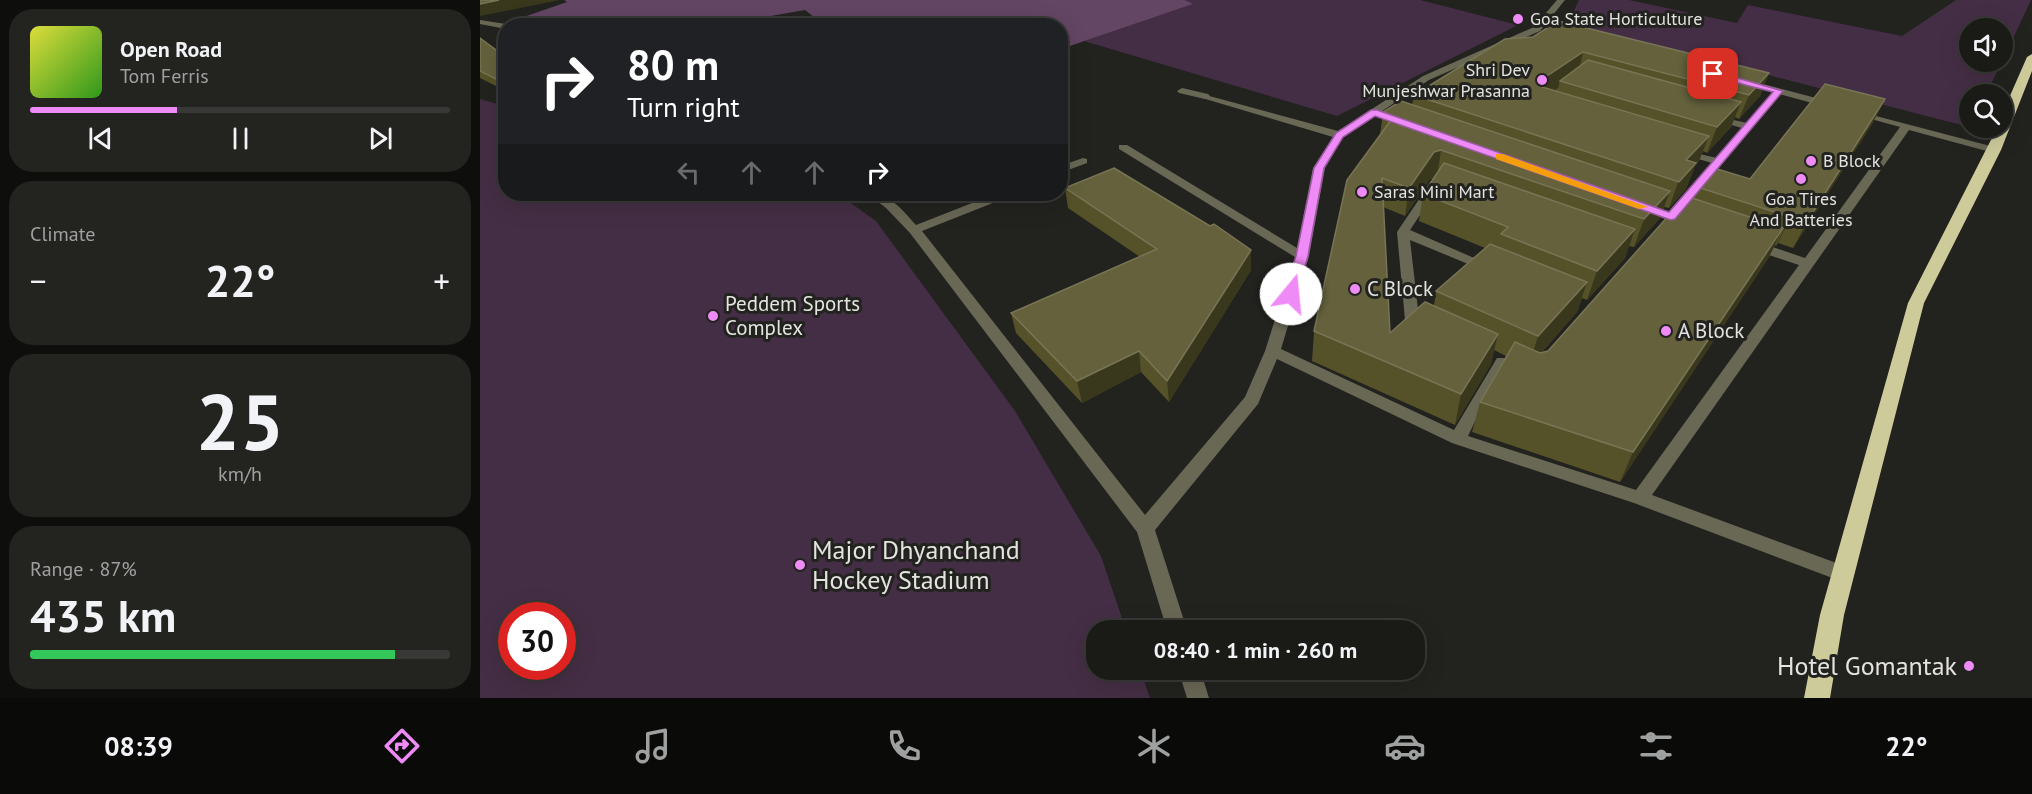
<!DOCTYPE html>
<html lang="en">
<head>
<meta charset="utf-8">
<style>
	body { margin:0; font-family:"PT Sans",sans-serif; background:#232320; color:#f1f3f6; height:100vh; display:flex; flex-direction:column; font-size:22px; white-space:nowrap }
	* { box-sizing:border-box; margin:0 }
	p { font-size:20px; color:#9fa1a1 }
	.icon { flex:none; width:33px; height:33px; fill:none; stroke:currentColor; stroke-width:2; stroke-linecap:round; stroke-linejoin:round }
	.map { position:relative; flex:1; overflow:hidden }
	.panel { display:flex; flex-direction:column; gap:9px; padding:9px; background:#0e0e0d; width:480px }
	.panel>* { flex:none }
	.hud { position:absolute; left:18px; top:18px; width:570px; height:183px; border-radius:24px; box-shadow:0 6px 24px #0002,0 0 0 2px #383836; background:#202124; color:#fff; overflow:hidden }
	.buttons { position:absolute; left:1479px; top:18px; display:grid; gap:12px }
	.buttons a { display:grid; place-items:center; width:54px; height:54px; border-radius:50%; background:#1a1a17; box-shadow:0 6px 24px #0002,0 0 0 2px #383836; font-size:30px }
	.speed { position:absolute; left:18px; top:602px; display:flex; gap:12px; font-size:30px; font-weight:700; text-align:center }
	.speed>* { display:grid; place-content:center; width:78px; height:78px; border-radius:50%; background:#1a1a17; box-shadow:0 6px 24px #0002,0 0 0 2px #383836; line-height:1 }
	.speed .limit { border:9px solid #d22; background:#fff; color:#111 }
	.pin { position:absolute; display:grid; place-items:center; width:51px; height:51px; color:#fff; margin:-26px; border-radius:12px; box-shadow:0 3px 9px #0006 }
	.me { position:absolute; width:66px; margin:-33px; rotate:17deg; stroke-linejoin:round; filter:drop-shadow(0 0 4px #0008) }
	.turn { display:flex; align-items:center; gap:21px; height:126px; padding:0 30px; font-size:27px }
	.turn .icon { width:78px; height:78px; stroke-width:2.5 }
	.turn b { display:block; font-size:42px; line-height:51px }
	.lanes { display:flex; align-items:center; height:57px; padding:0 30px; background:#0003; justify-content:center; gap:30px; direction:ltr }
	.lanes .off { opacity:.35 }
	.big { font-size:45px; font-weight:600; line-height:1.1 }
	.panel .tile { flex:1; display:flex; flex-direction:column; justify-content:center; gap:9px; min-width:0; padding:0 21px; border-radius:24px; background:#232320 }
	.panel .dial { align-items:center; gap:0 }
	.dial b { font-size:78px; line-height:1 }
	.song { display:flex; align-items:center; gap:18px }
	.cover { width:72px; height:72px; border-radius:9px; background:linear-gradient(135deg,hsl(60 70% 55%),hsl(110 70% 35%)) }
	.played { height:6px; border-radius:3px; background:linear-gradient(90deg,#ef8bf7 35%,#383836 35%) }
	.keys { display:flex; justify-content:space-around; direction:ltr }
	.heat { display:flex; justify-content:space-between; align-items:center; font-size:33px; direction:ltr }
	.charge { height:9px; border-radius:4px; background:linear-gradient(90deg,#34c759 87%,#383836 0) }
	.trip { position:absolute; left:606px; top:620px; width:339px; height:60px; border-radius:24px; background:#1a1a17; box-shadow:0 6px 24px #0002,0 0 0 2px #383836; font-weight:600; line-height:60px; text-align:center }
	.tab-bar { display:flex; height:96px; justify-content:space-around; align-items:center; background:#0a0a09; color:#9fa1a1 }
	.tab-bar .icon { width:42px; height:42px }
	.tab-bar .active { color:#ef8bf7 }
	.tab-bar b { font-size:27px; color:#f1f3f6 }
	main { display:flex; flex:1; min-height:0 }
	.map>svg:first-child { display:block }
	.green { fill:#442e45; fill-rule:evenodd }
	.forest { fill:#634564 }
	.lines { fill:none; stroke-linecap:round; stroke-linejoin:round }
	.lane { fill:#696855; fill-rule:evenodd }
	.street { fill:#696855; fill-rule:evenodd }
	.highway { fill:#cecb9b; fill-rule:evenodd }
	.wall { fill:#555128; fill-rule:evenodd }
	.shaded-wall { fill:#3a381c }
	.building { fill:#64613c; stroke:#787556; stroke-width:1.5 }
	.route { fill:#ef8bf7; stroke:#9b5aa1; stroke-width:1.5 }
	.slow { fill:#f59e0b }
	.poi-dot { fill:#ef8bf7; stroke:#22221f; stroke-width:2 }
	.labels { text-anchor:middle; stroke-width:6; stroke-linejoin:round; paint-order:stroke }
	.far-poi-label { font-size:18px; fill:#e4e3e1; stroke:#22221f; text-anchor:start }
	.poi-label { font-size:21px; fill:#e4e3e1; stroke:#22221f; text-anchor:start }
	.near-poi-label { font-size:26px; fill:#e4e3e1; stroke:#22221f; text-anchor:start }
</style>
</head>
<body>
<main>
<section class="panel">
<div class="tile">
<div class="song"><i class="cover"></i><div><b>Open Road</b><p>Tom Ferris</p></div></div>
<div class="played"></div>
<div class="keys"><svg class="icon" aria-label="previous" viewBox="0 0 24 24"><path d="M18 5L8 12l10 7zM5 5v14"/></svg><svg class="icon" aria-label="pause" viewBox="0 0 24 24"><path d="M8 5v14M16 5v14"/></svg><svg class="icon" aria-label="next" viewBox="0 0 24 24"><path d="M6 5l10 7-10 7zM19 5v14"/></svg></div>
</div>
<div class="tile"><p>Climate</p>
<div class="heat"><a>−</a><b class="big">22°</b><a>+</a></div>
</div>
<div class="tile dial"><b>25</b><p>km/h</p></div>
<div class="tile"><p>Range · 87%</p><b class="big">435 km</b><div class="charge"></div></div>
</section>
<div class="map">
<svg width="1552" height="698" viewBox="0 0 1552 698">
	<rect width="100%" height="100%" fill="#22221f"/>
	<path class="green" d="M 705,0 L 940,0 L 1038,25 L 857,116 L 604,41 L 712,4 Z
		M 1099,0 L 1149,0 L 1257,23 L 1268,5 L 1422,36 L 1476,0 L 1551,0 L 1523,60 L 1522,28 L 1490,28 L 1490,62 L 1522,62 L 1506,94 L 1490,94 L 1489,127 L 1088,23 Z
		M 0,99 L 25,106 L 26,194 L 358,194 L 396,221 L 535,411 L 621,556 L 646,630 L 616,630 L 616,669 L 660,669 L 670,698 L 0,698 ZM 32,615 L 82,615 L 82,666 L 32,666 Z"/>
	<path class="forest" d="M 84,0 L 705,0 L 713,4 L 581,49 L 580,26 L 344,25 L 325,10 L 239,25 L 48,26 L 32,21 L 87,2 Z"/>
	<g class="lines">
		<path class="lane" d="M 702,88 L 728,94 L 730,96 L 725,99 L 699,93 L 697,91 Z
			M 1296,89 L 1304,91 L 1199,215 L 1191,215 L 1191,209 L 1232,163 L 1198,153 L 1198,149 L 1237,158 L 1262,128 L 1231,119 L 1231,115 L 1267,123 Z
			M 952,184 L 958,188 L 930,230 L 1017,268 L 1010,272 L 1005,271 L 930,240 L 939,318 L 952,326 L 945,331 L 925,320 L 917,232 L 948,186 Z"/>
		<path class="street" d="M 1077,0 L 1085,0 L 1060,31 L 949,80 L 863,137 L 845,168 L 829,256 L 801,349 L 974,430 L 1017,358 L 1027,358 L 1030,362 L 1000,411 L 988,436 L 1156,490 L 1319,265 L 1268,248 L 1267,245 L 1268,242 L 1278,242 L 1325,258 L 1420,127 L 1373,114 L 1373,110 L 1518,148 L 1519,150 L 1514,153 L 1429,130 L 1172,495 L 1370,568 L 1373,574 L 1370,580 L 1363,582 L 1154,503 L 972,443 L 797,359 L 778,404 L 675,530 L 707,630 L 687,630 L 657,532 L 430,233 L 406,208 L 388,194 C 409,192 422,210 436,225 L 515,194 L 530,194 L 528,197 L 442,231 L 665,515 L 765,397 L 785,351 L 815,257 L 639,149 L 639,145 L 647,145 L 817,248 L 833,168 L 853,137 L 722,98 L 722,94 L 858,131 L 943,76 L 1054,27 Z
			M 0,20 L 26,24 L 29,26 L 26,26 L 26,29 L 0,24 Z
			M 1264,79 L 1355,103 L 1356,105 L 1351,108 L 1261,84 L 1259,82 Z
			M 603,158 L 607,159 L 607,163 L 580,173 L 580,166 Z
			M 1162,203 L 1211,219 L 1213,222 L 1207,226 L 1158,210 L 1156,207 Z
			M 698,669 L 720,669 L 729,698 L 707,698 Z"/>
		<path class="highway" d="M 1552,54 L 1552,71 L 1521,150 L 1444,303 L 1364,615 L 1350,698 L 1324,698 L 1340,615 L 1428,303 L 1517,128 L 1522,128 L 1522,114 L 1547,57 Z"/>
	</g>
	<path class="wall" d="M 0,38 L 19,52 L 26,47 L 26,91 L 0,78 Z
		M 1025,39 L 1289,73 L 1280,96 L 1259,119 L 1255,117 L 1251,127 L 1227,153 L 1223,151 L 1219,161 L 1215,166 L 1206,189 L 1189,208 L 1184,207 L 1180,218 L 1154,247 L 1149,246 L 1145,258 L 1107,300 L 1102,298 L 1097,312 L 1061,353 L 1068,351 L 1210,197 L 1214,186 L 1270,179 L 1405,99 L 1392,124 L 1313,248 L 1298,243 L 1296,246 L 1295,245 L 1289,257 L 1140,482 L 992,432 L 1000,402 L 1026,356 L 1014,350 L 1011,364 L 975,425 L 832,361 L 834,331 L 900,135 L 903,112 L 932,105 L 934,95 ZM 954,178 L 943,194 L 939,221 L 1005,248 L 956,291 L 954,306 L 910,333 L 903,207 L 925,216 L 950,179 Z
		M 585,188 L 730,226 L 771,250 L 771,270 L 689,402 L 661,372 L 602,403 L 536,333 L 531,313 L 660,257 L 588,208 Z"/>
	<path class="shaded-wall" d="M 19,0 L 80,0 L 0,16 L 0,4 Z
		M 1103,52 L 1098,75 L 1080,81 L 1078,88 L 1056,103 L 1061,80 Z
		M 1289,73 L 1280,96 L 1259,119 L 1269,95 Z
		M 1405,99 L 1392,124 L 1313,248 L 1328,220 Z
		M 1261,102 L 1251,127 L 1227,153 L 1237,127 Z
		M 1229,136 L 1219,161 L 1215,166 L 1206,189 L 1189,208 L 1206,160 Z
		M 961,150 L 957,177 L 950,179 L 925,216 L 929,188 L 954,152 Z
		M 1190,191 L 1180,218 L 1154,247 L 1164,219 Z
		M 1312,215 L 1298,243 L 1296,246 L 1310,217 Z
		M 1303,228 L 1289,257 L 1140,482 L 1153,452 Z
		M 1155,229 L 1145,258 L 1107,300 L 1117,271 Z
		M 771,250 L 771,270 L 689,402 L 687,381 Z
		M 1107,282 L 1097,312 L 1049,366 L 1058,336 Z
		M 1018,334 L 1011,364 L 975,425 L 981,394 Z
		M 659,351 L 661,372 L 602,403 L 597,381 Z"/>
	<path class="building" d="M 0,0 L 19,0 L 0,4 Z
		M 1078,21 L 1289,73 L 1269,95 L 1103,52 L 1061,80 L 1062,87 L 1229,136 L 1206,160 L 1216,163 L 1199,182 L 934,95 L 1025,39 L 1053,37 Z
		M 0,38 L 19,52 L 22,46 L 26,47 L 26,84 L 0,71 Z
		M 1108,60 L 1261,102 L 1237,127 L 1080,81 Z
		M 1345,84 L 1405,99 L 1328,220 L 1312,215 L 1310,217 L 1214,186 L 1231,167 L 1270,179 Z
		M 921,101 L 1190,191 L 1164,219 L 961,150 L 954,152 L 929,188 L 902,178 L 910,333 L 945,302 L 1018,334 L 981,394 L 834,331 L 867,180 L 914,116 L 903,112 Z
		M 964,163 L 1155,229 L 1117,271 L 1021,234 L 1028,227 L 943,194 Z
		M 634,168 L 730,226 L 734,224 L 771,250 L 687,381 L 659,351 L 597,381 L 531,313 L 677,249 L 585,188 Z
		M 1206,196 L 1303,228 L 1153,452 L 1000,402 L 1035,342 L 1060,353 L 1068,351 Z
		M 1010,244 L 1107,282 L 1058,336 L 956,291 Z"/>
	<path class="route" d="M 1233,71 L 1303,91 L 1195,219 L 1191,220 L 895,116 L 863,137 L 844,168 L 828,256 L 817,294 L 811,298 L 804,294 L 816,256 L 834,168 L 856,133 L 891,110 L 897,110 L 1189,212 L 1293,92 L 1230,76 Z"/>
	<path class="slow" d="M 1016,154 L 1023,154 L 1168,207 L 1159,209 L 1016,159 Z"/>
	<g class="poi-dot">
		<circle cx="1038" cy="19" r="6"/>
		<circle cx="1062" cy="80" r="6"/>
		<circle cx="1331" cy="161" r="6"/>
		<circle cx="1321" cy="179" r="6"/>
		<circle cx="882" cy="192" r="6"/>
		<circle cx="875" cy="289" r="6"/>
		<circle cx="233" cy="316" r="6"/>
		<circle cx="1186" cy="331" r="6"/>
		<circle cx="320" cy="565" r="6"/>
		<circle cx="1489" cy="666" r="6"/>
	</g>
	<g class="labels">
		<g class="far-poi-label">
			<text x="1050" y="25">Goa State Horticulture</text>
			<text x="1050" y="76" text-anchor="end">Shri Dev<tspan x="1050" dy="21">Munjeshwar Prasanna</tspan></text>
			<text x="1343" y="167">B Block</text>
			<text x="894" y="198">Saras Mini Mart</text>
			<text x="1321" y="205" text-anchor="middle">Goa Tires<tspan x="1321" dy="21">And Batteries</tspan></text>
		</g>
		<g class="poi-label">
			<text x="887" y="296">C Block</text>
			<text x="245" y="311">Peddem Sports<tspan x="245" dy="24">Complex</tspan></text>
			<text x="1198" y="338">A Block</text>
		</g>
		<g class="near-poi-label">
			<text x="332" y="559">Major Dhyanchand<tspan x="332" dy="30">Hockey Stadium</tspan></text>
			<text x="1477" y="675" text-anchor="end">Hotel Gomantak</text>
		</g>
	</g>
</svg>
<div class="buttons">
<a><svg class="icon" aria-label="sound" viewBox="0 0 24 24"><path d="M4 9h4l5-4v14l-5-4H4zM17 9q2 3 0 6"/></svg></a>
<a><svg class="icon" aria-label="search" viewBox="0 0 24 24"><circle cx="10" cy="10" r="6"/><path d="M15 15l6 6"/></svg></a>
</div>
<div class="speed"><div class="limit">30</div></div>
<div class="pin" style="left:1233px;top:74px;background:#d93025"><svg class="icon" aria-label="arrive" viewBox="0 0 24 24"><path d="M6 21V4h12l-3 4 3 4H6"/></svg></div>
<svg class="me" style="left:811px;top:294px" viewBox="-20 -20 40 40"><circle r="19" fill="#fff"/><path d="M0-13L10 11 0 6-10 11z" fill="#ef8bf7"/></svg>
<div class="trip">08:40 · 1 min · 260 m</div>
<div class="hud">
<div class="turn"><svg class="icon" aria-label="right" viewBox="0 0 24 24"><path d="M7 20v-9h11M14 6l5 5-5 5"/></svg><div><b>80 m</b>Turn right</div></div>
<div class="lanes"><svg class="icon off" aria-label="left" viewBox="0 0 24 24"><path d="M17 20v-9H6M10 6l-5 5 5 5"/></svg><svg class="icon off" aria-label="ahead" viewBox="0 0 24 24"><path d="M12 20V5M6 11l6-6 6 6"/></svg><svg class="icon off" aria-label="ahead" viewBox="0 0 24 24"><path d="M12 20V5M6 11l6-6 6 6"/></svg><svg class="icon" aria-label="right" viewBox="0 0 24 24"><path d="M7 20v-9h11M14 6l5 5-5 5"/></svg></div>
</div>
</div>
</main>
<nav class="tab-bar">
<b>08:39</b>
<svg class="icon active" aria-label="directions" viewBox="0 0 24 24"><path d="M12 3l9 9-9 9-9-9zM9 14v-3h6M13 9l2 2-2 2"/></svg>
<svg class="icon" aria-label="music" viewBox="0 0 24 24"><path d="M9 18V5l10-2v13"/><circle cx="6" cy="18" r="3"/><circle cx="16" cy="16" r="3"/></svg>
<svg class="icon" aria-label="phone" viewBox="0 0 24 24"><path d="M5 4h4l2 5-3 2q2 4 5 5l2-3 5 2v4C11 20 4 13 5 4z"/></svg>
<svg class="icon" aria-label="climate" viewBox="0 0 24 24"><path d="M12 3v18M4 7l16 10M4 17L20 7"/></svg>
<svg class="icon" aria-label="car" viewBox="0 0 24 24"><path d="M5 17H2v-5l4-1 3-4h7l3 4 3 1v5h-3M9 17h6M6 11h13"/><circle cx="7" cy="17" r="2"/><circle cx="17" cy="17" r="2"/></svg>
<svg class="icon" aria-label="filters" viewBox="0 0 24 24"><path d="M4 7h16M4 17h16"/><circle cx="9" cy="7" r="2"/><circle cx="15" cy="17" r="2"/></svg>
<b>22°</b>
</nav>
</body>
</html>
